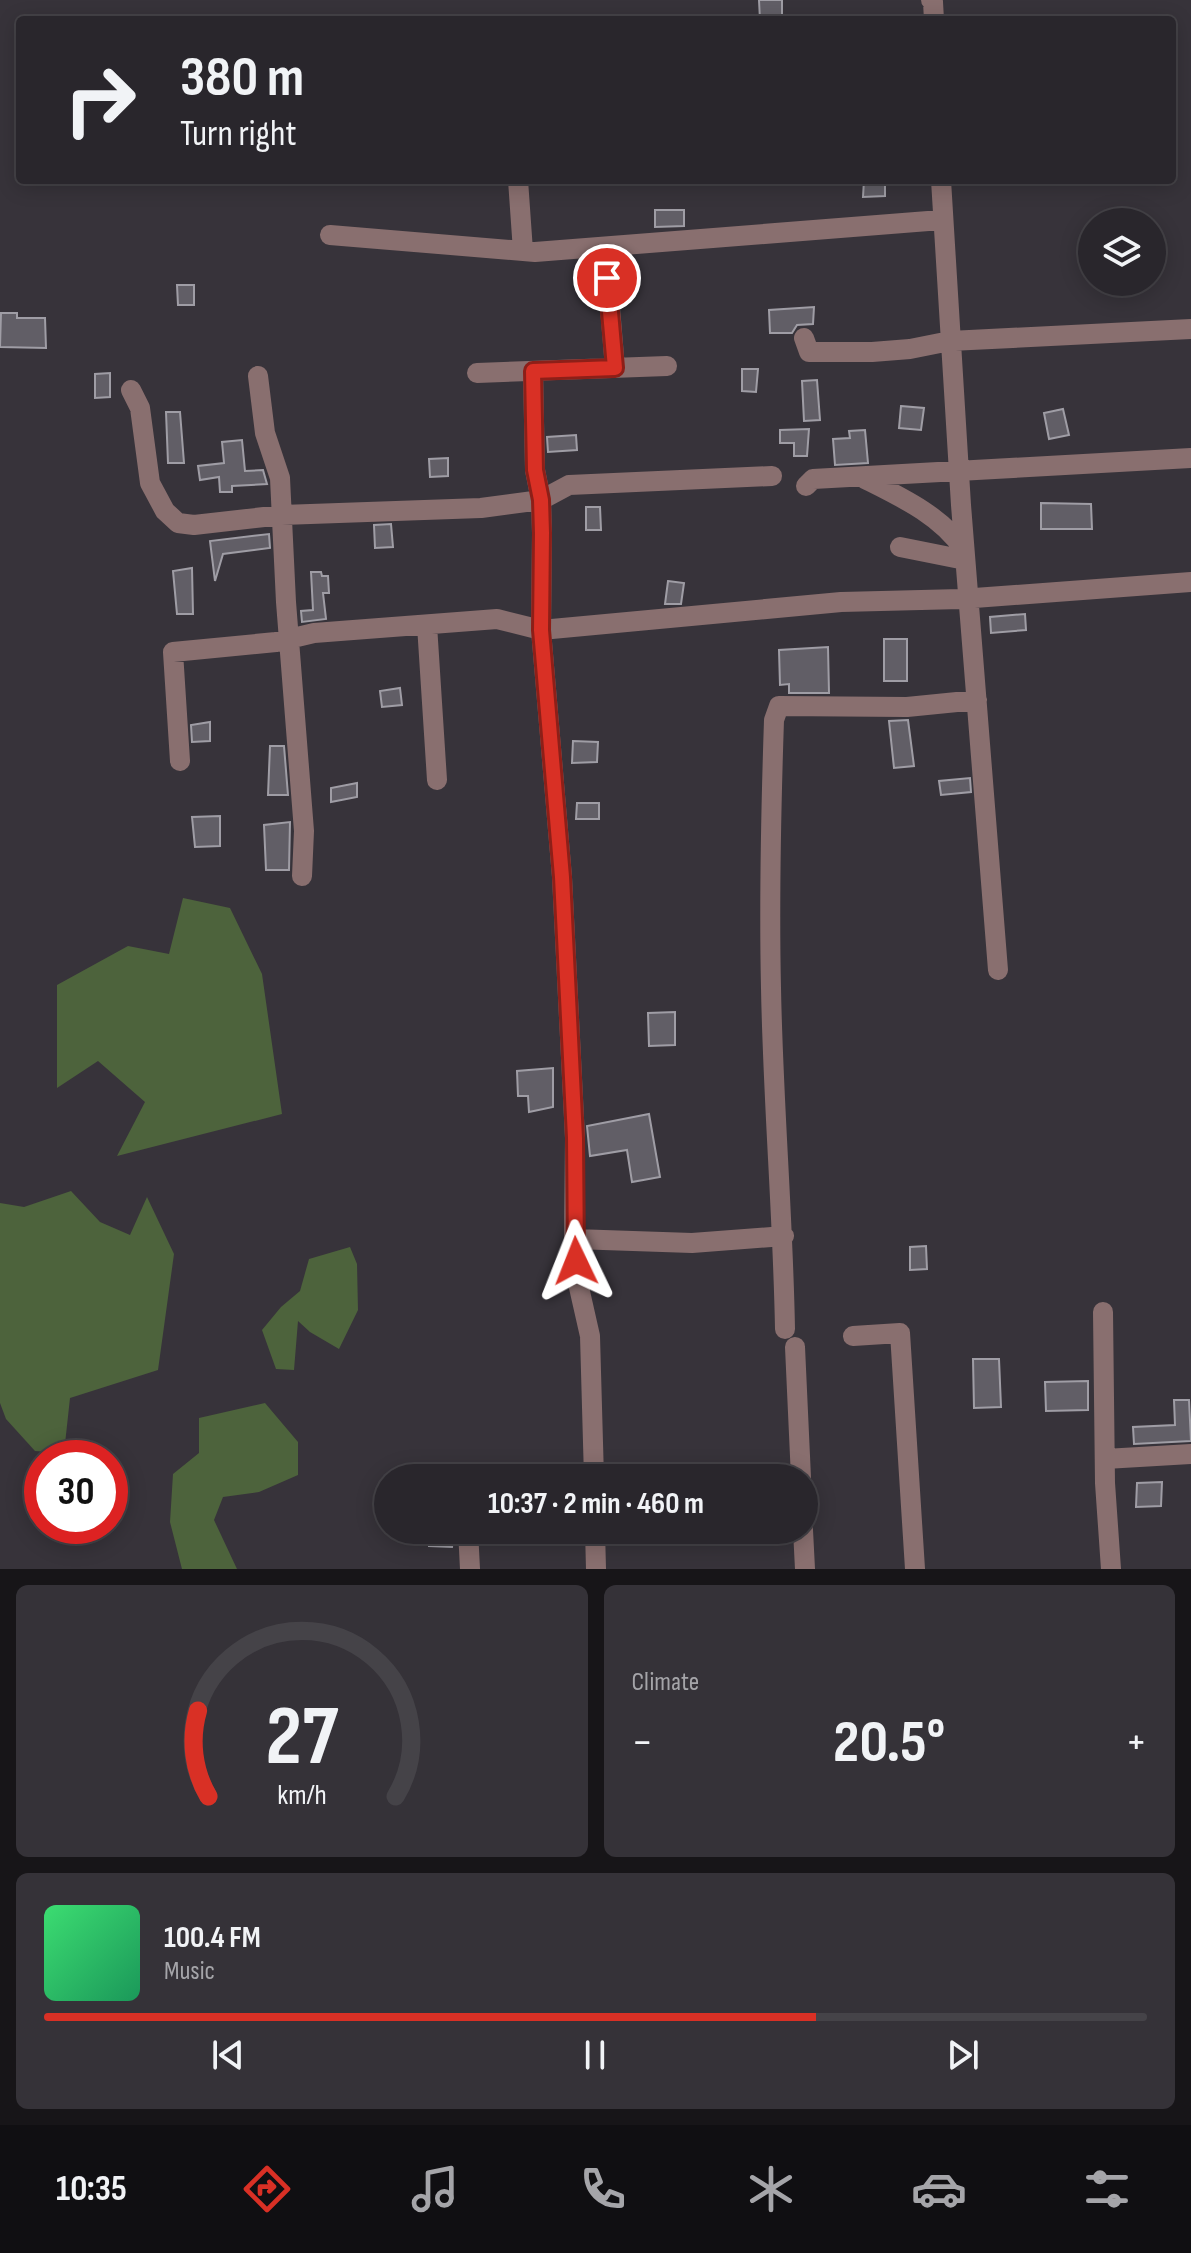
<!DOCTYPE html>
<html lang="en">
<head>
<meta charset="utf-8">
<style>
	body { margin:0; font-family:"Sofia Sans Condensed",sans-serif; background:#353238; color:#f1f3f6; height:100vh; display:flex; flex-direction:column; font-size:30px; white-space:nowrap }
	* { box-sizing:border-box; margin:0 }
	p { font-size:26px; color:#a5a5a9 }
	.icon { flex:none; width:44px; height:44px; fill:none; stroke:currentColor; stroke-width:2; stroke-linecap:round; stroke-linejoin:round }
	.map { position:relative; height:1569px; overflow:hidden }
	.drawer { display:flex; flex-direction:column; gap:16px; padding:16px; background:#171518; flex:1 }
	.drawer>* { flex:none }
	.banner { position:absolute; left:16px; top:16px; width:1160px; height:168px; border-radius:8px; box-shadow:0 4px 20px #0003,0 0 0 2px #454348; background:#29262c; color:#f1f3f6; overflow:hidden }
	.controls { position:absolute; left:1078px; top:208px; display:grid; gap:16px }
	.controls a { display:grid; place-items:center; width:88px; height:88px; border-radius:50%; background:#29262c; box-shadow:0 4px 20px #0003,0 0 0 2px #454348; font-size:40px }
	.speed { position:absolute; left:24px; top:1440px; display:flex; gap:16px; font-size:40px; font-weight:700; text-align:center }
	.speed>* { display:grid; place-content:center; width:104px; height:104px; border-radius:50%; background:#29262c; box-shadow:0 4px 20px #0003,0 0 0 2px #454348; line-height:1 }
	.speed .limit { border:12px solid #d22; background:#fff; color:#111 }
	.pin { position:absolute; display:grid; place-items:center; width:68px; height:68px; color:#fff; margin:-34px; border:4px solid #fff; border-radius:50%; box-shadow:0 2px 8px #0007 }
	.me { position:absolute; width:88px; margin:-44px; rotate:358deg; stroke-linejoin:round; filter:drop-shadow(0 0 6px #0008) }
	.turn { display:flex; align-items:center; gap:28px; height:168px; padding:0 32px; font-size:36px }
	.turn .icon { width:104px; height:104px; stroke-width:2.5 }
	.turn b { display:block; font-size:56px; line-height:68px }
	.big { font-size:60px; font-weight:700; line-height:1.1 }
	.drawer .widget { flex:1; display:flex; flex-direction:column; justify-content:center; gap:12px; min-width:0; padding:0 28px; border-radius:12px; background:#353238 }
	.drawer .dial { align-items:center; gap:0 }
	.dial svg { height:208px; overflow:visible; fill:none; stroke:#454348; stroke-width:7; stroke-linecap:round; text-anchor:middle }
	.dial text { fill:#f1f3f6; stroke:none }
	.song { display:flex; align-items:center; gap:24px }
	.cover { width:96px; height:96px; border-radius:12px; background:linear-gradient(135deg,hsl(140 70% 55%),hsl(150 70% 35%)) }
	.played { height:8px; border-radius:4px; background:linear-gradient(90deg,#d93025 70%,#454348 70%) }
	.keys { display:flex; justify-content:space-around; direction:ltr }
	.heat { display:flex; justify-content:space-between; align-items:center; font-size:44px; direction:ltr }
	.drawer .tiles { flex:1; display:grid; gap:16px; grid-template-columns:1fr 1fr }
	.widget:last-child { grid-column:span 2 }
	.trip { position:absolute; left:374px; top:1464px; width:444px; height:80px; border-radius:40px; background:#29262c; box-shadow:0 4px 20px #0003,0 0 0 2px #454348; font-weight:700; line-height:80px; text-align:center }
	.dock { display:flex; height:128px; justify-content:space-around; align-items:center; background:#100f12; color:#a5a5a9 }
	.dock .icon { width:56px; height:56px }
	.dock .current { color:#d93025 }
	.dock b { font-size:36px; color:#f1f3f6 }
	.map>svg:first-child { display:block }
	.green { fill:#4d633c }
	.building { fill:#615e66; stroke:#9f9da5; stroke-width:2 }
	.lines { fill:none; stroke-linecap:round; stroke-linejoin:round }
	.minor { stroke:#896f6f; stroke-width:20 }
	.route-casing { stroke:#8d1f18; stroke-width:20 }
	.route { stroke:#d93025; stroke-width:14 }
</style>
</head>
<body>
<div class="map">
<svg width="1191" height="1569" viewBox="0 0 1191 1569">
	<rect width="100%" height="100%" fill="#37333a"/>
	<path class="green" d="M 183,898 L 230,908 L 262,974 L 282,1114 L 117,1156 L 145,1102 L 98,1061 L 57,1088 L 57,985 L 128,946 L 169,954 Z
		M 71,1191 L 100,1222 L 130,1235 L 147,1197 L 174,1254 L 158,1370 L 70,1398 L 64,1453 L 35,1451 L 6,1419 L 0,1403 L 0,1203 L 24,1207 Z
		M 350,1247 L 357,1264 L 358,1310 L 339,1349 L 310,1332 L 298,1321 L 294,1370 L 276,1369 L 262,1330 L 281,1307 L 300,1291 L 309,1259 Z
		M 265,1403 L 298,1442 L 298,1475 L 259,1492 L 223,1497 L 214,1520 L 237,1569 L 182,1569 L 170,1522 L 173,1474 L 199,1453 L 199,1418 Z"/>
	<path class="building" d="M 759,0 L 782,0 L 782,20 L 760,20 Z
		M 864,180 L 885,180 L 885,196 L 863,197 Z
		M 655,210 L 684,210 L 684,226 L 655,227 Z
		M 177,285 L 194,285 L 194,305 L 178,305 Z
		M 814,307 L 813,324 L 797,325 L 792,333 L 770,333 L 769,310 Z
		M 1,313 L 17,313 L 17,318 L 45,318 L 46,348 L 0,347 Z
		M 742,369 L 758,369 L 756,392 L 742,391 Z
		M 110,373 L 110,397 L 95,398 L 95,374 Z
		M 817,380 L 820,420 L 804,421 L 802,381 Z
		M 901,406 L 924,408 L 921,430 L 899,428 Z
		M 1063,409 L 1069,435 L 1049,439 L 1044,413 Z
		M 166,412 L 180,412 L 184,463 L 168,463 Z
		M 809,429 L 807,456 L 794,456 L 794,443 L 780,443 L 780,430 Z
		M 865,430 L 868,463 L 835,465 L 833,439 L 850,438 L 849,431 Z
		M 576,435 L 577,450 L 548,452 L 547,437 Z
		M 242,440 L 245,471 L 263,470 L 267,484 L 232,486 L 232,492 L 220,492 L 219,477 L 200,480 L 198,466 L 224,463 L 222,442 Z
		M 448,458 L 448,476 L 430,477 L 429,459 Z
		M 1041,503 L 1091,504 L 1092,529 L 1041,529 Z
		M 586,507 L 600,507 L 601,530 L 586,530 Z
		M 391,524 L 393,547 L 375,548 L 374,525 Z
		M 269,534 L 270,548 L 223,554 L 215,581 L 210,541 Z
		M 192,568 L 193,614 L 177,614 L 173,571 Z
		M 311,572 L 321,572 L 322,576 L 328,576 L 329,593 L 323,593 L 326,619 L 302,622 L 301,611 L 313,610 Z
		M 668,581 L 684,583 L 681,604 L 665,604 Z
		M 1025,614 L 1026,630 L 991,633 L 990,617 Z
		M 884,639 L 907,639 L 907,681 L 884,681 Z
		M 828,647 L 829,693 L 789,693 L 789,684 L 780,685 L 779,650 Z
		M 400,688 L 402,705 L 382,707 L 380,691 Z
		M 908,720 L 914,766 L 894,768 L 889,721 Z
		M 210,722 L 210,741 L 192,742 L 191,725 Z
		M 573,741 L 598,742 L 597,762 L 572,763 Z
		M 270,746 L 284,746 L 288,795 L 268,795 Z
		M 970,778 L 971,792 L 941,795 L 939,781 Z
		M 357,783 L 357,797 L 331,802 L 331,788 Z
		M 577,803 L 599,803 L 599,819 L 576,819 Z
		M 220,816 L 220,846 L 195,847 L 192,817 Z
		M 290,822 L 289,870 L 266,870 L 264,825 Z
		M 675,1012 L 675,1045 L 649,1046 L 648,1013 Z
		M 553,1068 L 553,1107 L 529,1112 L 528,1096 L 518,1096 L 517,1071 Z
		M 649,1114 L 660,1177 L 632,1182 L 627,1150 L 590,1156 L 587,1126 Z
		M 926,1246 L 927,1269 L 910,1270 L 910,1247 Z
		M 973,1359 L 999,1359 L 1001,1407 L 974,1408 Z
		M 1088,1381 L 1088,1410 L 1046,1411 L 1045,1382 Z
		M 1174,1400 L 1189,1400 L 1191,1441 L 1134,1444 L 1133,1427 L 1175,1425 Z
		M 1162,1482 L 1161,1506 L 1136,1507 L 1137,1483 Z
		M 429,1531 L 454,1532 L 452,1547 L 429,1546 Z"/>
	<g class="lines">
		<path class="minor" d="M 931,0 L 933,2 L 934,20
			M 518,180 L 523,251
			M 941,180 L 961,505 L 998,970
			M 330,235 L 535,252 L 941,220
			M 605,248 L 615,368
			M 804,338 L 809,352 L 872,352 L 910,349 L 950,341 L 1191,329
			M 533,371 L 535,470 L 541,500 L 542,533 L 541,630 L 562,877 L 575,1138 L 574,1239
			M 477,373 L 667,366
			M 258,376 L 265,433 L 280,478 L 286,602 L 304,831 L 302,876
			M 131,390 L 140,408 L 150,483 L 165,511 L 178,523 L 194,525 L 282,515 L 481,508 L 541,500 L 569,485 L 772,476
			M 865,479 C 901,497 942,516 964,550
			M 806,486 L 813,479 L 1191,458
			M 900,547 L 965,560
			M 427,625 L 437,780
			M 180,761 L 173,652 L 276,642 L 314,633 L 497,619 L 541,630 L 841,602 L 961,599 L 1191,582
			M 1103,1312 L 1105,1483 L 1111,1569
			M 785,1329 C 783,1215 773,1102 771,988 C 769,899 771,809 774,720 L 779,706 L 907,707 L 977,700
			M 853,1336 L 900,1333 L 915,1569
			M 795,1347 L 801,1478
			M 1105,1459 L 1191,1454
			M 594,1478 L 590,1336 L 578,1283 L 574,1239 L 692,1243 L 784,1236
			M 468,1530 L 470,1569
			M 595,1530 L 596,1569
			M 803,1530 L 805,1569"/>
	</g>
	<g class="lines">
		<g class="route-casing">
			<path id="route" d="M 576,1261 L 575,1138 L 562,877 L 541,630 L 542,533 L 541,500 L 535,470 L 533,371 L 615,368 L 607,278"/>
		</g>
		<use href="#route" class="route"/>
	</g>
</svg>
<div class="controls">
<a><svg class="icon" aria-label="layers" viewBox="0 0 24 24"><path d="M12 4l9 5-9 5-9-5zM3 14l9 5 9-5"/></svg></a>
</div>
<div class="speed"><div class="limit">30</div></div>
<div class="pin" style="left:607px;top:278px;background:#d93025"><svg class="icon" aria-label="arrive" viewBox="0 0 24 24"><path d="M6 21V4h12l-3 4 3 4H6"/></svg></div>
<svg class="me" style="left:576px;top:1261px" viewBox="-20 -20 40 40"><path d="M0-17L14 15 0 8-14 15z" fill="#d93025" stroke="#fff" stroke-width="4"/></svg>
<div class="trip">10:37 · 2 min · 460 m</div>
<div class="banner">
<div class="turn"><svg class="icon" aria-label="right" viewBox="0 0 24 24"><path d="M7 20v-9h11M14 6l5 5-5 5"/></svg><div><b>380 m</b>Turn right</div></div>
</div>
</div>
<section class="drawer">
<div class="tiles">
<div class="widget dial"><svg viewBox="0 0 100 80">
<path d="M14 69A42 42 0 1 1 86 69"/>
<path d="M14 69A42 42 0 0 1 10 36" stroke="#d93025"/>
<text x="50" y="56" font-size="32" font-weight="700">27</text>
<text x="50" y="72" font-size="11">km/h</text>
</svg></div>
<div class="widget"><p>Climate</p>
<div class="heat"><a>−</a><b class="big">20.5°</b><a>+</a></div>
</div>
<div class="widget">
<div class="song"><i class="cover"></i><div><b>100.4 FM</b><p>Music</p></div></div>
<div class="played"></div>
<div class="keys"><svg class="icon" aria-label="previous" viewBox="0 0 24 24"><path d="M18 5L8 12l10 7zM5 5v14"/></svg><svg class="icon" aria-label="pause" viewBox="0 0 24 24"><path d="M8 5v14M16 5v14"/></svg><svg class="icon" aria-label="next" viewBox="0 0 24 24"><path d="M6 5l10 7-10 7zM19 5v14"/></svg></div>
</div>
</div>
</section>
<nav class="dock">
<b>10:35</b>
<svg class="icon current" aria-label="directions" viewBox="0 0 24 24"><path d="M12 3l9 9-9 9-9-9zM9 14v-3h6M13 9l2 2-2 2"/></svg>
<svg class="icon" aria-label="music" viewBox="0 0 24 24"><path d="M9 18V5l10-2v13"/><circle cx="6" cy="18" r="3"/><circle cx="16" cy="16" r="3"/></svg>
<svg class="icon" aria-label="phone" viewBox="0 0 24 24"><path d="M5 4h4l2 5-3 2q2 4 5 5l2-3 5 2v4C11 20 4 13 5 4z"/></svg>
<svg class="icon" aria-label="climate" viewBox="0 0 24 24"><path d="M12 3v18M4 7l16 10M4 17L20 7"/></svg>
<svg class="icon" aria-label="car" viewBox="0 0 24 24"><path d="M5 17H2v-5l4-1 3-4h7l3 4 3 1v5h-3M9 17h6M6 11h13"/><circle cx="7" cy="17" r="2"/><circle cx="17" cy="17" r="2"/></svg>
<svg class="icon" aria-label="filters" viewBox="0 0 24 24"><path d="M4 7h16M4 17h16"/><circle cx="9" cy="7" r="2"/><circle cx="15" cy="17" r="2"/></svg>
</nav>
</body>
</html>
